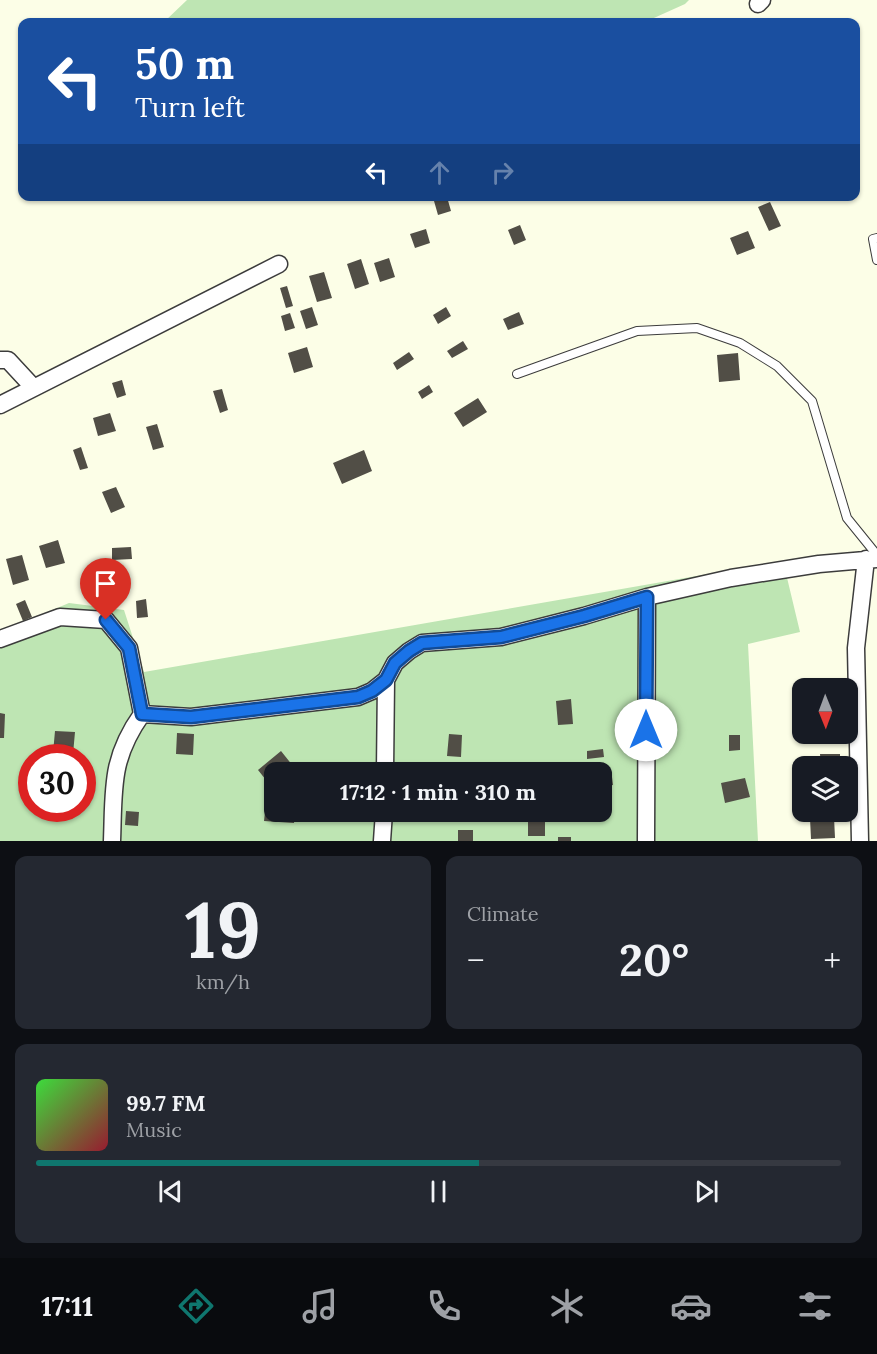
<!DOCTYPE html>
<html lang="en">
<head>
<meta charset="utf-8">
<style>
	body { margin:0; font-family:Lora,serif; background:#242831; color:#f1f3f6; height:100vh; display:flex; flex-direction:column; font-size:22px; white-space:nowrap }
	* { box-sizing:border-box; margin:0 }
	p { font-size:20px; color:#9ea1a6 }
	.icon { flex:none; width:33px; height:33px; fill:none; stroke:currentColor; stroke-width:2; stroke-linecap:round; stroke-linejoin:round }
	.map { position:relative; height:841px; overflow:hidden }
	.side { display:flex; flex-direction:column; gap:15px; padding:15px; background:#0d0f14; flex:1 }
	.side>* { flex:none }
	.guide { position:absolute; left:18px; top:18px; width:842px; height:183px; border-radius:12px; box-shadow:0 2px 4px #0004; background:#1a4fa0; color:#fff; overflow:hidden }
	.needle { width:39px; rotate:179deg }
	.fabs { position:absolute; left:792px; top:678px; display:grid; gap:12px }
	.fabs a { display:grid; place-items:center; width:66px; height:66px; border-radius:12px; background:#171b24; box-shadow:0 2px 4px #0004; font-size:30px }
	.speed { position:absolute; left:18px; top:744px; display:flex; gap:12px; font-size:30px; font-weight:700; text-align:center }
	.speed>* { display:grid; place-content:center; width:78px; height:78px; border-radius:50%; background:#171b24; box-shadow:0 2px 4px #0004; line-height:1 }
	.speed .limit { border:9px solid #d22; background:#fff; color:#111 }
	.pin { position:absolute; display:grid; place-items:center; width:51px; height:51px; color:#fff; margin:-62px -26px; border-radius:50% 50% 50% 0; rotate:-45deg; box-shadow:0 0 6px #0007 }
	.pin .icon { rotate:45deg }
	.me { position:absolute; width:66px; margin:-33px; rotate:0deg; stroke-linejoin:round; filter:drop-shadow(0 0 4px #0008) }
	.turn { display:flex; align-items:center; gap:21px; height:126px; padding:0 18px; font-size:27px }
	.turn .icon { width:78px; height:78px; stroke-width:2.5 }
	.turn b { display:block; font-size:42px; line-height:51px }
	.lanes { display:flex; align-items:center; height:57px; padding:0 18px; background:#0003; justify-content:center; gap:30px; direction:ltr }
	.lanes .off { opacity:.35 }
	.big { font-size:45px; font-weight:700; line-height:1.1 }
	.side .widget { flex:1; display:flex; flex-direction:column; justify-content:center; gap:9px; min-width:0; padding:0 21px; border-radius:12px; background:#242831 }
	.side .dial { align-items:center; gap:0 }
	.dial b { font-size:78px; line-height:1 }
	.song { display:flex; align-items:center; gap:18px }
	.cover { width:72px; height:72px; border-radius:9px; background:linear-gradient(135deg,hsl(120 70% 55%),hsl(350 70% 35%)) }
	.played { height:6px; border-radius:3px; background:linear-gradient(90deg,#0f766e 55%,#363941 55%) }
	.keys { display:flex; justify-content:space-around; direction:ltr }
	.heat { display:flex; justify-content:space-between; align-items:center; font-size:33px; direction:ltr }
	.side .tiles { flex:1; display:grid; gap:15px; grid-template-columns:1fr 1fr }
	.widget:last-child { grid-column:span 2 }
	.trip { position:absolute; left:264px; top:762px; width:348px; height:60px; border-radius:12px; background:#171b24; box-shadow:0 2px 4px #0004; font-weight:700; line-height:60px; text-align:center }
	.tab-bar { display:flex; height:96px; justify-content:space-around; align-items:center; background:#090b0e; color:#9ea1a6 }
	.tab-bar .icon { width:42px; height:42px }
	.tab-bar .active { color:#0f766e }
	.tab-bar b { font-size:27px; color:#f1f3f6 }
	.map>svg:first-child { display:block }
	.green { fill:#bee5b3; fill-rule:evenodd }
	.building { fill:#514e46 }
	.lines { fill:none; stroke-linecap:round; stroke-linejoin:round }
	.service-casing { stroke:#3c3c3c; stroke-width:10 }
	.minor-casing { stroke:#3c3c3c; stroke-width:19 }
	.service { stroke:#fff; stroke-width:8 }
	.minor { stroke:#fff; stroke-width:16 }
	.route-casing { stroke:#114b97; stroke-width:15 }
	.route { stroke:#1a73e8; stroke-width:10 }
</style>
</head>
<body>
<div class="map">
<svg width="877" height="841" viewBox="0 0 877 841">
	<rect width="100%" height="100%" fill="#fcfee7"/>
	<path class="green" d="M 187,0 L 689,0 L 685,4 L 645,22 L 164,22 Z
		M 783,561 L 800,632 L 748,644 L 758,841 L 0,841 L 0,632 L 69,603 L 124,610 L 144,672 ZM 32,758 L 82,758 L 82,808 L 32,808 ZM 274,772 L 602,772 L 602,812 L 274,812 Z"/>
	<path class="building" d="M 447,197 L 451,211 L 438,215 L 434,201 Z
		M 770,202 L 781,226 L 769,231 L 758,207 Z
		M 520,225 L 526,240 L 514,245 L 508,230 Z
		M 426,229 L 430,243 L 415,248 L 410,234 Z
		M 748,231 L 755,248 L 737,255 L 730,238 Z
		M 389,258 L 395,277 L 380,282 L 374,263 Z
		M 361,259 L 369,284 L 355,289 L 347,264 Z
		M 324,272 L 332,298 L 317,302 L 309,276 Z
		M 287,286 L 293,306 L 286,308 L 280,288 Z
		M 312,307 L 318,325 L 306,329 L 300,311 Z
		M 446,307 L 451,316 L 438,324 L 433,315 Z
		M 519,312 L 524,324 L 508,330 L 503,319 Z
		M 290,313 L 295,328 L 285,331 L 281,316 Z
		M 463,341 L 468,349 L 452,358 L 447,351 Z
		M 307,347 L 313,367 L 294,373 L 288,353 Z
		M 409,352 L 414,359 L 397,370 L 393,363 Z
		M 738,353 L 740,380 L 719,382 L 717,355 Z
		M 122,380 L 126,395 L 117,398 L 112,383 Z
		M 429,385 L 433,392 L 422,399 L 418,392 Z
		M 222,389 L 228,410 L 220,413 L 213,391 Z
		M 478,398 L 487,412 L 463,427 L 454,413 Z
		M 110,413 L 116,431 L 98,436 L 93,418 Z
		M 157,424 L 164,447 L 153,450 L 146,427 Z
		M 81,447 L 88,468 L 80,470 L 73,450 Z
		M 364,450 L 372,471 L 342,484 L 333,463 Z
		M 116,487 L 125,507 L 111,513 L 102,492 Z
		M 58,540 L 65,563 L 46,568 L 39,546 Z
		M 131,547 L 132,559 L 112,560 L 112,548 Z
		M 22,555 L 29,580 L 13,585 L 6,559 Z
		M 146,599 L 148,617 L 137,618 L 136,601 Z
		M 25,600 L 32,617 L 23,621 L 16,604 Z
		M 571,699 L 573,724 L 558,725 L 556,701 Z
		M 0,713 L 5,714 L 4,738 L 0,738 Z
		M 55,731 L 75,732 L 73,754 L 53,753 Z
		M 177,733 L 194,734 L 193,755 L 176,754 Z
		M 449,734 L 462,735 L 461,757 L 447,756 Z
		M 729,735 L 740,735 L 740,750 L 729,751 Z
		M 603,749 L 604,757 L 587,759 L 587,751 Z
		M 281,751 L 293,766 L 285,772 L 274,772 L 274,781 L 270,785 L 258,770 Z
		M 820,754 L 840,754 L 840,766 L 821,766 Z
		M 527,763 L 535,763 L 535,772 L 527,772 Z
		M 611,769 L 613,785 L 602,787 L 602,772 L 595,771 Z
		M 745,778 L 750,797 L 725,803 L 721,783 Z
		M 266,803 L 274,803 L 274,812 L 295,812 L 294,823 L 264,821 Z
		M 126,811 L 139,812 L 138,826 L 125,825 Z
		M 528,815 L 545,815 L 545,836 L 528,836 Z
		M 834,817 L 835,838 L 811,839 L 810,818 Z
		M 458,830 L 473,830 L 473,841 L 458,841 Z
		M 558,837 L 571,837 L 571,841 L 558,841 Z"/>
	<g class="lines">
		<g class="service-casing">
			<path id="service" d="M 877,238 L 873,239 L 877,260
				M 517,374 L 637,331 L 697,328 L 740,343 L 777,366 L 812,401 L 847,518 L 877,555"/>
		</g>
		<g class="minor-casing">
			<path id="minor" d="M 758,4 L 762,0
				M 0,360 L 8,360 L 33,387
				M 0,405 L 279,264
				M 0,639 L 60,617 L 106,620 L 129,648 L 142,714 C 110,759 114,789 112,841
				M 142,714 L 191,717 L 358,697 L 372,691 L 386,680 L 395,663 L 409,651 L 422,643 L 501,637 L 584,616 L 647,597 L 731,578 L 819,564 L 877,559
				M 385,772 L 386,680
				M 382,841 L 384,812
				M 646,841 L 647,597
				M 860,841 L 856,648 L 866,559"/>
		</g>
		<use href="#service" class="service"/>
		<use href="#minor" class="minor"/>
	</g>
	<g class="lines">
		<g class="route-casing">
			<path id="route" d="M 106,620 L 129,648 L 142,714 L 191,717 L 358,697 L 372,691 L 386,680 L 395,663 L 409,651 L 422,643 L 501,637 L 584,616 L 647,597 L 646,730"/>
		</g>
		<use href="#route" class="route"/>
	</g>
</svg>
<div class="fabs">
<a><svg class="needle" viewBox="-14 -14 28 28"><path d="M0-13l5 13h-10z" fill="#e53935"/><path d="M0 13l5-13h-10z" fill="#9ea1a6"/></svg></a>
<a><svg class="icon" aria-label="layers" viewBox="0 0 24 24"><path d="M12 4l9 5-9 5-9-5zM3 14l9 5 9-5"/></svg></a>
</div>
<div class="speed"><div class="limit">30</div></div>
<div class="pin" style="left:106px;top:620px;background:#d93025"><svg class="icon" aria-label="arrive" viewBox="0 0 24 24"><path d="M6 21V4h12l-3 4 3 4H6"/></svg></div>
<svg class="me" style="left:646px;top:730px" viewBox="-20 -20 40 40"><circle r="19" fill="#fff"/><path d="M0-13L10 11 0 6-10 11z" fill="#1a73e8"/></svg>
<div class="trip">17:12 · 1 min · 310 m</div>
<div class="guide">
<div class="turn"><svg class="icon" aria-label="left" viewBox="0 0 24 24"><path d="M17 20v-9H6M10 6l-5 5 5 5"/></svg><div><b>50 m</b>Turn left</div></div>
<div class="lanes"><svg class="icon" aria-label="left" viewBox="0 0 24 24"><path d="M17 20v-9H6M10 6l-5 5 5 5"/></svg><svg class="icon off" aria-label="ahead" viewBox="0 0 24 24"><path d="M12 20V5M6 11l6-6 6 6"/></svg><svg class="icon off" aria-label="right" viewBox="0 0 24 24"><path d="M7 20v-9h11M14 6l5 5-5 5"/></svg></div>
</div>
</div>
<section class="side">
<div class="tiles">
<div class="widget dial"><b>19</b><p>km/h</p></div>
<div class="widget"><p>Climate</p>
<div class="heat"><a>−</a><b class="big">20°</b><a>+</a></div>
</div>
<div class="widget">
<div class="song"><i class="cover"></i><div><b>99.7 FM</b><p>Music</p></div></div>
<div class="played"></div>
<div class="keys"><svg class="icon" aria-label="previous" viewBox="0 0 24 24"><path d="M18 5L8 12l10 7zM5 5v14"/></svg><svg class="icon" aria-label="pause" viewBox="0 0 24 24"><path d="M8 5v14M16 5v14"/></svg><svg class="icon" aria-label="next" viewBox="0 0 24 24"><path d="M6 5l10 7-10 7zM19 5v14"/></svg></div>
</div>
</div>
</section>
<nav class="tab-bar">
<b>17:11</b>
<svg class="icon active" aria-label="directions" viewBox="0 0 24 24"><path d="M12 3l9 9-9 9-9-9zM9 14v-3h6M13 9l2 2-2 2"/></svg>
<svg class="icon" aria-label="music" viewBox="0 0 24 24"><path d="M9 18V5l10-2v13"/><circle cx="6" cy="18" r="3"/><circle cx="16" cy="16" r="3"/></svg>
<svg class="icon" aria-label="phone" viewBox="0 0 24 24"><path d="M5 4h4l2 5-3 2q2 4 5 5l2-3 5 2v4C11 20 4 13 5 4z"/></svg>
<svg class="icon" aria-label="climate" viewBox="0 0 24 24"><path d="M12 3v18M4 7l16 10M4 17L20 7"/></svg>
<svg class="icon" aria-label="car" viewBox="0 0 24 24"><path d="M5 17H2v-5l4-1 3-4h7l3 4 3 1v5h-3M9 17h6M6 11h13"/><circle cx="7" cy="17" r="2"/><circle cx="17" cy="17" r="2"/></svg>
<svg class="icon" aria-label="filters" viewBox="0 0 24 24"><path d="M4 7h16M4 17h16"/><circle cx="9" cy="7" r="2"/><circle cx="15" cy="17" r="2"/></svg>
</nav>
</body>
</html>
